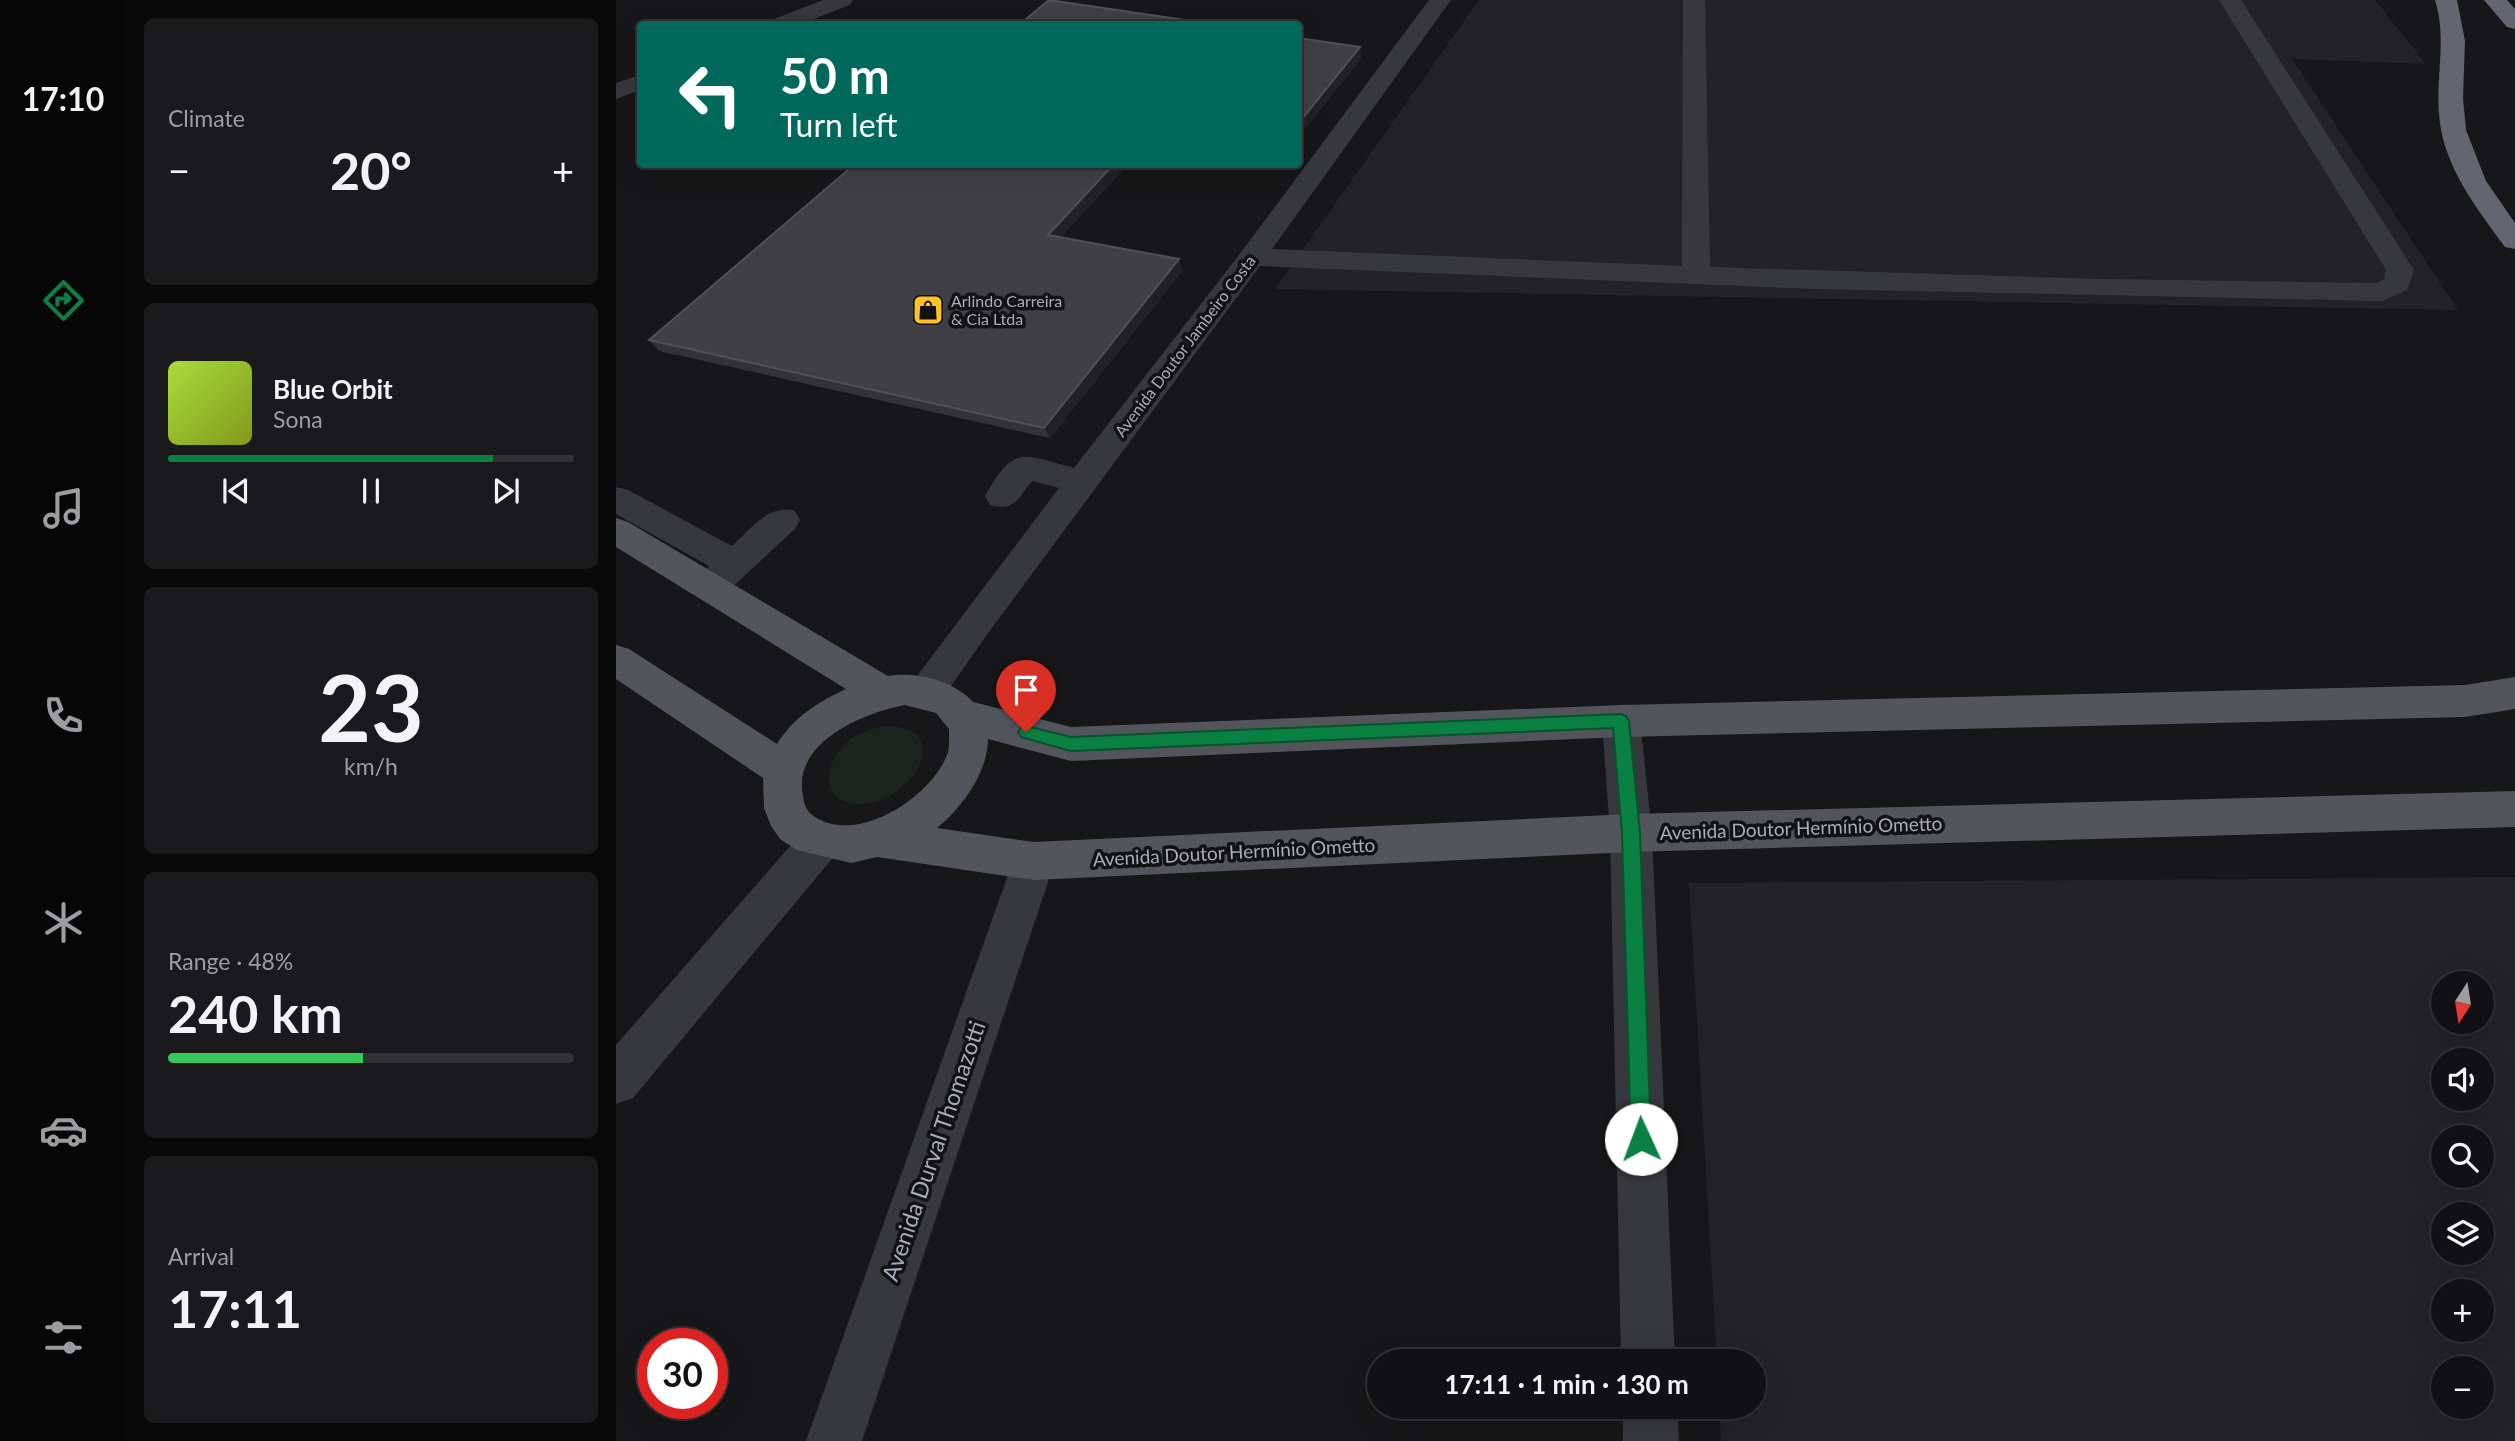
<!DOCTYPE html>
<html lang="en">
<head>
<meta charset="utf-8">
<style>
	body { margin:0; font-family:Lato,sans-serif; background:#1a1a1c; color:#f1f3f6; height:100vh; display:flex; flex-direction:column; font-size:26px; white-space:nowrap }
	* { box-sizing:border-box; margin:0 }
	p { font-size:23px; color:#9c9da0 }
	.icon { flex:none; width:38px; height:38px; fill:none; stroke:currentColor; stroke-width:2; stroke-linecap:round; stroke-linejoin:round }
	.map { position:relative; flex:1; overflow:hidden }
	.panel { display:flex; flex-direction:column; gap:18px; padding:18px; background:#09090a; width:490px }
	.panel>* { flex:none }
	.hud { position:absolute; left:21px; top:21px; width:665px; height:147px; border-radius:7px; box-shadow:0 7px 28px #0002,0 0 0 2px #303133; background:#00695c; color:#fff; overflow:hidden }
	.needle { width:46px; rotate:192deg }
	.tools { position:absolute; left:1815px; top:971px; display:grid; gap:14px }
	.tools a { display:grid; place-items:center; width:63px; height:63px; border-radius:50%; background:#111113; box-shadow:0 7px 28px #0002,0 0 0 2px #303133; font-size:35px }
	.speed { position:absolute; left:21px; top:1328px; display:flex; gap:14px; font-size:35px; font-weight:700; text-align:center }
	.speed>* { display:grid; place-content:center; width:91px; height:91px; border-radius:50%; background:#111113; box-shadow:0 7px 28px #0002,0 0 0 2px #303133; line-height:1 }
	.speed .limit { border:10px solid #d22; background:#fff; color:#111 }
	.pin { position:absolute; display:grid; place-items:center; width:60px; height:60px; color:#fff; margin:-72px -30px; border-radius:50% 50% 50% 0; rotate:-45deg; box-shadow:0 0 7px #0007 }
	.pin .icon { rotate:45deg }
	.me { position:absolute; width:77px; margin:-38px; rotate:358deg; stroke-linejoin:round; filter:drop-shadow(0 0 5px #0008) }
	.turn { display:flex; align-items:center; gap:24px; height:147px; padding:0 28px; font-size:32px }
	.turn .icon { width:91px; height:91px; stroke-width:2.5 }
	.turn b { display:block; font-size:49px; line-height:60px }
	.big { font-size:52px; font-weight:700; line-height:1.1 }
	.panel .card { flex:1; display:flex; flex-direction:column; justify-content:center; gap:10px; min-width:0; padding:0 24px; border-radius:10px; background:#1a1a1c }
	.panel .dial { align-items:center; gap:0 }
	.dial b { font-size:91px; line-height:1 }
	.song { display:flex; align-items:center; gap:21px }
	.cover { width:84px; height:84px; border-radius:10px; background:linear-gradient(135deg,hsl(80 70% 55%),hsl(70 70% 35%)) }
	.played { height:7px; border-radius:4px; background:linear-gradient(90deg,#0b8043 80%,#303133 80%) }
	.keys { display:flex; justify-content:space-around; direction:ltr }
	.heat { display:flex; justify-content:space-between; align-items:center; font-size:38px; direction:ltr }
	.charge { height:10px; border-radius:5px; background:linear-gradient(90deg,#34c759 48%,#303133 0) }
	.trip { position:absolute; left:751px; top:1349px; width:399px; height:70px; border-radius:35px; background:#111113; box-shadow:0 7px 28px #0002,0 0 0 2px #303133; font-weight:700; line-height:70px; text-align:center }
	main { display:flex; flex:1; min-height:0 }
	.tabs { display:flex; flex-direction:column; width:126px; justify-content:space-around; align-items:center; background:#070708; color:#9c9da0 }
	.tabs .icon { width:49px; height:49px }
	.tabs .selected { color:#0b8043 }
	.tabs b { font-size:32px; color:#f1f3f6 }
	.map>svg:first-child { display:block }
	.built { fill:#232226; fill-rule:evenodd }
	.green { fill:#1c241e }
	.lines { fill:none; stroke-linecap:round; stroke-linejoin:round }
	.minor { fill:#37383e; fill-rule:evenodd }
	.major { fill:#53555d; fill-rule:evenodd }
	.highway { fill:#636670; fill-rule:evenodd }
	.wall { fill:#333237 }
	.shaded-wall { fill:#222225 }
	.building { fill:#3f3f45; stroke:#505057; stroke-width:2 }
	.route { fill:#0b8043; stroke:#07532c; stroke-width:2 }
	.labels { text-anchor:middle; stroke-width:7; stroke-linejoin:round; paint-order:stroke }
	.far-poi-label { font-size:16px; fill:#a8acba; stroke:#121214; text-anchor:start }
	.far-street-label { font-size:16px; fill:#a8acba; stroke:#121214 }
	.street-label { font-size:19px; fill:#a8acba; stroke:#121214 }
	.near-street-label { font-size:23px; fill:#a8acba; stroke:#121214 }
</style>
</head>
<body>
<main>
<nav class="tabs">
<b>17:10</b>
<svg class="icon selected" aria-label="directions" viewBox="0 0 24 24"><path d="M12 3l9 9-9 9-9-9zM9 14v-3h6M13 9l2 2-2 2"/></svg>
<svg class="icon" aria-label="music" viewBox="0 0 24 24"><path d="M9 18V5l10-2v13"/><circle cx="6" cy="18" r="3"/><circle cx="16" cy="16" r="3"/></svg>
<svg class="icon" aria-label="phone" viewBox="0 0 24 24"><path d="M5 4h4l2 5-3 2q2 4 5 5l2-3 5 2v4C11 20 4 13 5 4z"/></svg>
<svg class="icon" aria-label="climate" viewBox="0 0 24 24"><path d="M12 3v18M4 7l16 10M4 17L20 7"/></svg>
<svg class="icon" aria-label="car" viewBox="0 0 24 24"><path d="M5 17H2v-5l4-1 3-4h7l3 4 3 1v5h-3M9 17h6M6 11h13"/><circle cx="7" cy="17" r="2"/><circle cx="17" cy="17" r="2"/></svg>
<svg class="icon" aria-label="filters" viewBox="0 0 24 24"><path d="M4 7h16M4 17h16"/><circle cx="9" cy="7" r="2"/><circle cx="15" cy="17" r="2"/></svg>
</nav>
<section class="panel">
<div class="card"><p>Climate</p>
<div class="heat"><a>−</a><b class="big">20°</b><a>+</a></div>
</div>
<div class="card">
<div class="song"><i class="cover"></i><div><b>Blue Orbit</b><p>Sona</p></div></div>
<div class="played"></div>
<div class="keys"><svg class="icon" aria-label="previous" viewBox="0 0 24 24"><path d="M18 5L8 12l10 7zM5 5v14"/></svg><svg class="icon" aria-label="pause" viewBox="0 0 24 24"><path d="M8 5v14M16 5v14"/></svg><svg class="icon" aria-label="next" viewBox="0 0 24 24"><path d="M6 5l10 7-10 7zM19 5v14"/></svg></div>
</div>
<div class="card dial"><b>23</b><p>km/h</p></div>
<div class="card"><p>Range · 48%</p><b class="big">240 km</b><div class="charge"></div></div>
<div class="card"><p>Arrival</p><b class="big">17:11</b></div>
</section>
<div class="map">
<svg width="1899" height="1441" viewBox="0 0 1899 1441">
	<rect width="100%" height="100%" fill="#171719"/>
	<path class="built" d="M 863,0 L 1759,0 L 1810,64 L 1676,59 L 1842,310 L 659,289 Z
		M 1899,877 L 1899,1441 L 1105,1441 L 1103,1407 L 1138,1407 L 1138,1362 L 1101,1361 L 1073,883 ZM 1827,984 L 1866,984 L 1866,1022 L 1827,1022 ZM 1827,1060 L 1866,1060 L 1866,1099 L 1827,1099 ZM 1827,1138 L 1866,1138 L 1866,1176 L 1827,1176 ZM 1827,1214 L 1866,1214 L 1866,1253 L 1827,1253 ZM 1827,1292 L 1866,1292 L 1866,1330 L 1827,1330 ZM 1827,1368 L 1866,1368 L 1866,1407 L 1827,1407 Z"/>
	<path class="green" d="M 274,726 C 343,731 290,807 242,804 C 204,802 207,764 230,743 C 242,732 257,728 274,726 Z"/>
	<g class="lines">
		<path class="minor" d="M 207,0 L 237,0 L 234,5 L 184,24 L 155,24 L 158,19 Z
			M 813,0 L 835,0 L 656,249 L 1066,266 L 1067,0 L 1089,0 L 1094,267 L 1483,279 L 1761,283 L 1768,279 L 1770,270 L 1603,0 L 1625,0 L 1798,270 L 1791,290 L 1766,301 L 1201,289 L 644,266 L 370,636 L 324,702 L 311,707 L 298,702 L 292,691 L 298,680 L 443,488 L 416,481 C 402,498 399,512 374,505 L 369,496 C 399,443 407,455 458,468 L 626,251 Z
			M 24,75 L 24,90 L 0,99 L 0,83 Z
			M 0,487 L 12,490 L 116,546 C 134,530 153,503 179,511 L 184,520 L 179,529 L 112,591 L 100,595 L 88,591 L 82,581 L 93,566 L 0,514 Z
			M 1005,705 L 1019,709 L 1024,721 L 1036,833 L 1059,1362 L 1005,1362 L 994,833 L 986,721 L 991,709 Z
			M 205,822 L 220,828 L 226,841 L 220,854 L 17,1098 L 0,1104 L 0,1045 L 190,828 Z
			M 418,842 L 433,847 L 439,861 L 246,1441 L 190,1441 L 397,861 L 403,847 Z
			M 1007,1407 L 1061,1407 L 1063,1441 L 1007,1441 Z"/>
		<path class="major" d="M 0,518 L 12,522 L 272,676 C 300,671 338,681 357,702 L 455,727 L 1005,705 L 1849,685 L 1899,677 L 1899,709 L 1849,717 L 1005,737 L 455,761 L 372,739 C 372,772 346,808 321,828 L 418,842 L 1015,814 L 1899,791 L 1899,827 L 1015,852 L 418,880 L 261,857 L 235,863 L 181,850 L 164,839 L 155,826 L 148,808 L 147,778 L 0,679 L 0,645 L 13,649 L 161,744 C 178,717 202,702 230,689 L 0,547 ZM 289,705 L 320,713 L 333,729 C 333,737 334,748 331,755 C 315,797 242,845 199,817 C 188,810 188,802 186,790 C 181,740 250,712 289,705 Z"/>
		<path class="highway" d="M 1819,0 L 1841,0 L 1849,41 L 1847,98 L 1850,130 L 1870,181 L 1899,223 L 1899,249 L 1889,247 C 1860,207 1826,165 1823,113 C 1820,74 1831,38 1819,0 Z
			M 1868,0 L 1891,0 L 1899,9 L 1899,29 L 1891,27 Z"/>
	</g>
	<path class="wall" d="M 239,164 L 512,164 L 445,237 L 567,270 L 434,438 L 43,351 L 33,340 Z"/>
	<path class="shaded-wall" d="M 744,47 L 746,58 L 682,138 L 682,124 Z
		M 498,164 L 512,164 L 437,246 L 432,235 Z
		M 563,259 L 567,270 L 434,438 L 428,428 Z"/>
	<path class="building" d="M 433,0 L 596,24 L 404,24 Z
		M 682,38 L 744,47 L 682,124 Z
		M 239,164 L 498,164 L 432,235 L 563,259 L 428,428 L 33,340 Z"/>
	<path class="route" d="M 1005,714 L 1010,716 L 1013,721 L 1024,833 L 1035,1139 L 1032,1146 L 1025,1149 L 1018,1146 L 1015,1139 L 1006,833 L 997,728 L 455,751 L 405,737 L 402,732 L 405,728 L 410,726 L 455,737 Z"/>
	<defs>
		<g id="shop-square" transform="scale(1.575)"><rect x="-9" y="-9" width="18" height="18" rx="4" fill="#ffc328" stroke="#121214"/><path d="M-5-2.5h2.3a2.7 3.5 0 0 1 5.4 0H5L5.5 6h-11ZM-1.5-2.5h3a1.5 2.3 0 0 0-3 0Z" fill="#111"/></g>
	</defs>
	<g fill-rule="evenodd">
		<use href="#shop-square" x="312" y="310"/>
	</g>
	<g class="labels">
		<g class="far-poi-label">
			<text x="335" y="307">Arlindo Carreira<tspan x="335" dy="18">&amp; Cia Ltda</tspan></text>
		</g>
		<g class="far-street-label">
			<text transform="translate(569 346) rotate(-53)" y="6">Avenida Doutor Jambeiro Costa</text>
		</g>
		<g class="street-label">
			<text transform="translate(1185 828) rotate(-2)" y="7">Avenida Doutor Hermínio Ometto</text>
			<text transform="translate(618 852) rotate(-3)" y="7">Avenida Doutor Hermínio Ometto</text>
		</g>
		<g class="near-street-label">
			<text transform="translate(318 1151) rotate(-71)" y="8">Avenida Durval Thomazotti</text>
		</g>
	</g>
</svg>
<div class="tools">
<a><svg class="needle" viewBox="-14 -14 28 28"><path d="M0-13l5 13h-10z" fill="#e53935"/><path d="M0 13l5-13h-10z" fill="#9c9da0"/></svg></a>
<a><svg class="icon" aria-label="sound" viewBox="0 0 24 24"><path d="M4 9h4l5-4v14l-5-4H4zM17 9q2 3 0 6"/></svg></a>
<a><svg class="icon" aria-label="search" viewBox="0 0 24 24"><circle cx="10" cy="10" r="6"/><path d="M15 15l6 6"/></svg></a>
<a><svg class="icon" aria-label="layers" viewBox="0 0 24 24"><path d="M12 4l9 5-9 5-9-5zM3 14l9 5 9-5"/></svg></a>
<a>+</a>
<a>−</a>
</div>
<div class="speed"><div class="limit">30</div></div>
<div class="pin" style="left:410px;top:732px;background:#d93025"><svg class="icon" aria-label="arrive" viewBox="0 0 24 24"><path d="M6 21V4h12l-3 4 3 4H6"/></svg></div>
<svg class="me" style="left:1025px;top:1139px" viewBox="-20 -20 40 40"><circle r="19" fill="#fff"/><path d="M0-13L10 11 0 6-10 11z" fill="#0b8043"/></svg>
<div class="trip">17:11 · 1 min · 130 m</div>
<div class="hud">
<div class="turn"><svg class="icon" aria-label="left" viewBox="0 0 24 24"><path d="M17 20v-9H6M10 6l-5 5 5 5"/></svg><div><b>50 m</b>Turn left</div></div>
</div>
</div>
</main>
</body>
</html>
